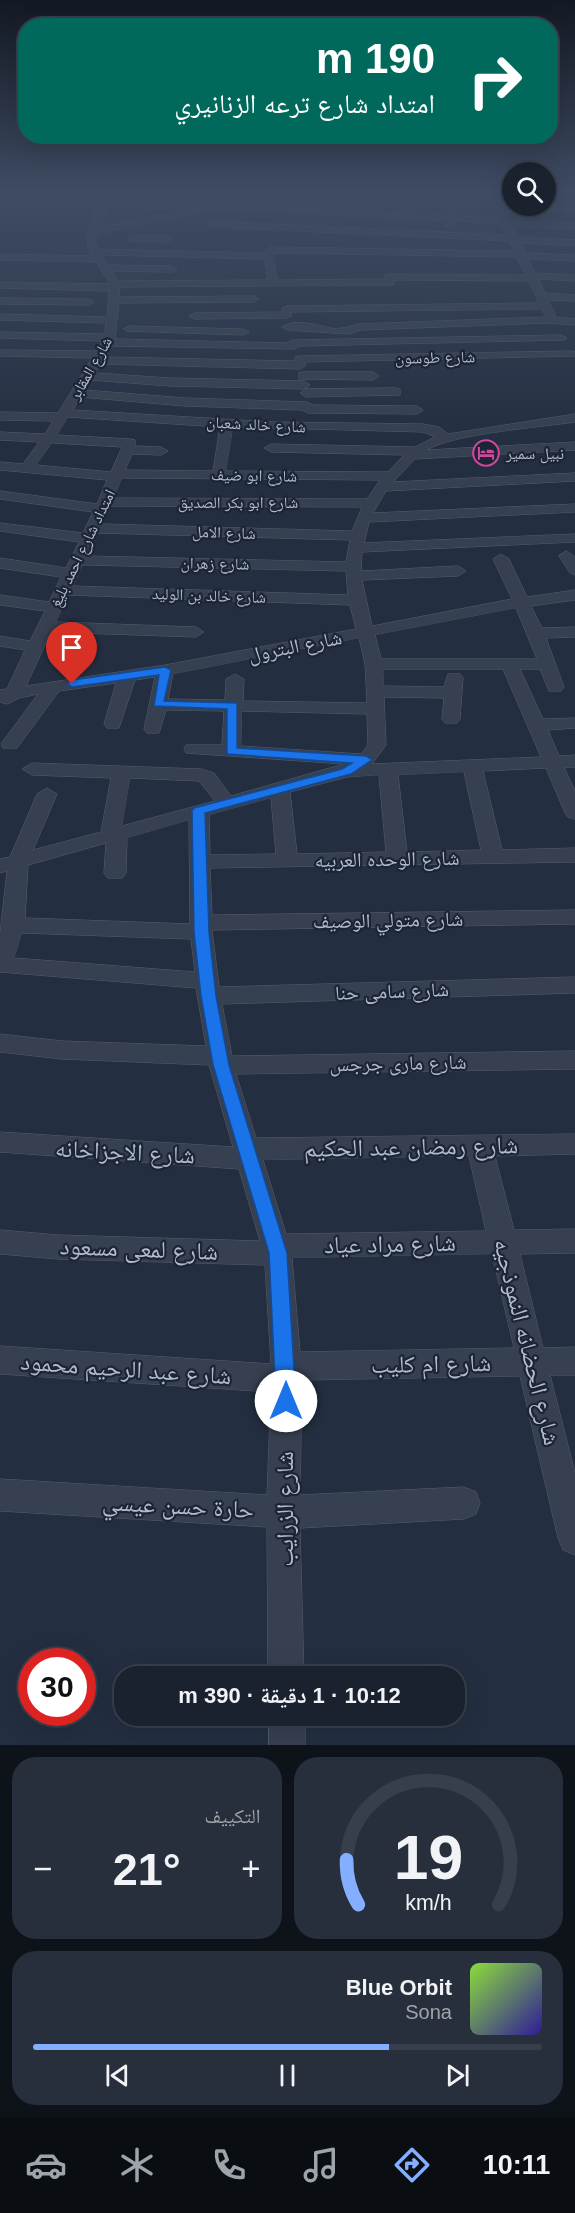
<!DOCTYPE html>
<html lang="ar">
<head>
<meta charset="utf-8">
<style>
	body { margin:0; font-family:Arial,"Noto Naskh Arabic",sans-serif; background:#272f3c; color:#f1f3f6; direction:rtl; height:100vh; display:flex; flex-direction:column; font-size:22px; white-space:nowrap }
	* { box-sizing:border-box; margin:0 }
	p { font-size:20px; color:#9fa4ab }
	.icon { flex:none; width:33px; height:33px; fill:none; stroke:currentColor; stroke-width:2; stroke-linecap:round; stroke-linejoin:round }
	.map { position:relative; height:1745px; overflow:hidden; direction:ltr }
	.panel { display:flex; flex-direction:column; gap:12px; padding:12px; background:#0e131a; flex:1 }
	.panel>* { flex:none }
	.guide { position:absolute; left:18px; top:18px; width:540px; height:126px; border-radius:24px; box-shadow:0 6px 24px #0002,0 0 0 2px #383f4c; direction:rtl; background:#00695c; color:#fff; overflow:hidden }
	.buttons { position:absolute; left:502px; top:162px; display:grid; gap:12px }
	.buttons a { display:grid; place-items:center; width:54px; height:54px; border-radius:50%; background:#1a2230; box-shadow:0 6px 24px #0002,0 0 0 2px #383f4c; font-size:30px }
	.speed { position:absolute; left:18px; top:1648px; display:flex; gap:12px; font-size:30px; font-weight:700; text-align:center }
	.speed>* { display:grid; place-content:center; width:78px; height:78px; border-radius:50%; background:#1a2230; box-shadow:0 6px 24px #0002,0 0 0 2px #383f4c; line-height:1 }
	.speed .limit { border:9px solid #d22; background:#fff; color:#111 }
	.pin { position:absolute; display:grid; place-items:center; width:51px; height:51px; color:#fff; margin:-62px -26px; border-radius:50% 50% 50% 0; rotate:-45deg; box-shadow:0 0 6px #0007 }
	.pin .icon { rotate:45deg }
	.me { position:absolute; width:66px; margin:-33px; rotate:0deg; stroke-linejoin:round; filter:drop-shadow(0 0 4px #0008) }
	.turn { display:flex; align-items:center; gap:21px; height:126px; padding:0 24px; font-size:27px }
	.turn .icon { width:78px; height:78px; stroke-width:2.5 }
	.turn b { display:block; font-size:42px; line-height:51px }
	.big { font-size:45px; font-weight:700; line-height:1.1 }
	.panel .card { flex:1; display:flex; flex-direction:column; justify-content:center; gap:9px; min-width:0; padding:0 21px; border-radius:24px; background:#272f3c }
	.panel .dial { align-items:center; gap:0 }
	.dial svg { height:156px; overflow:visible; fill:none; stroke:#383f4c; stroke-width:7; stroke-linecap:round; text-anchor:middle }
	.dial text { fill:#f1f3f6; stroke:none }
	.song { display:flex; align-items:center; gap:18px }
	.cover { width:72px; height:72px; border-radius:9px; background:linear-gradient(135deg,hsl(90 70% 55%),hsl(250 70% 35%)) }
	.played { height:6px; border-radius:3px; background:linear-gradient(90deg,#84aeff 70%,#383f4c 70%) }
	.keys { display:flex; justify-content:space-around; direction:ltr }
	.heat { display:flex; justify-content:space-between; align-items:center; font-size:33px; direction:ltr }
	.panel .tiles { flex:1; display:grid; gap:12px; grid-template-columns:1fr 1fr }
	.card:last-child { grid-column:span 2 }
	.trip { position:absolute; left:114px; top:1666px; width:351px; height:60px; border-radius:24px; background:#1a2230; box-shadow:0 6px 24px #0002,0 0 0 2px #383f4c; font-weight:700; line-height:60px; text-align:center; direction:rtl }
	.tabs { display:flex; height:96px; justify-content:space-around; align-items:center; background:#0a0e13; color:#9fa4ab }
	.tabs .icon { width:42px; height:42px }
	.tabs .on { color:#84aeff }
	.tabs b { font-size:27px; color:#f1f3f6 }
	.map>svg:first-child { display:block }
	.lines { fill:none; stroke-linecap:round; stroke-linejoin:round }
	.minor-casing { stroke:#555e6e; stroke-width:1 }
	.minor { fill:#374050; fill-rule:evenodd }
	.route { fill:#1a73e8; stroke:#114b97; stroke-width:1.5 }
	.labels { text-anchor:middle; stroke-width:4.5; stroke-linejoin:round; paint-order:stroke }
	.far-street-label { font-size:16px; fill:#b3bbcb; stroke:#1c2535 }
	.far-poi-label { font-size:16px; fill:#b3bbcb; stroke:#1c2535; text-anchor:start }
	.street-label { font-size:20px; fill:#b3bbcb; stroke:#1c2535 }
	.near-street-label { font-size:24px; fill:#b3bbcb; stroke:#1c2535 }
</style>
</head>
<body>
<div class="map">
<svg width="575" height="1745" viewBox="0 0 575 1745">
	<rect width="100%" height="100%" fill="#232e40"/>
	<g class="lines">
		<g class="minor-casing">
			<path id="minor" d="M 108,195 L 117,195 L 112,201 L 166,203 L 170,206 L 166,209 L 108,206 L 99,228 L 227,201 L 231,204 L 367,211 L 370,195 L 378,195 L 376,212 L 406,213 L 409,198 L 413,195 L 417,198 L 415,214 L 447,215 L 450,195 L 458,195 L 456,216 L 499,218 L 489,195 L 498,195 L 502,205 L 575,206 L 575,212 L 505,211 L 510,221 L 575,223 L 575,229 L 513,227 L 518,237 L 575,240 L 575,246 L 521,243 L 526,253 L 575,255 L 575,261 L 528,259 L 535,273 L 575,275 L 575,281 L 538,279 L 545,293 L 575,295 L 575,301 L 548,300 L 555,315 L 554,317 L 575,319 L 575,325 L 548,323 L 361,330 L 349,334 L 288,330 L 282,327 C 294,318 318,325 330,328 C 340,330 350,326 359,324 L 546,317 L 542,309 L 289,312 L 292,315 L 287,318 L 194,319 L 189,316 L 194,313 L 284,312 L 281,309 L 286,306 L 539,303 L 529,281 L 394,280 L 394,284 L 390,285 L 120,287 L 119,297 L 254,296 L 259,299 L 254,302 L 119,303 L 115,339 L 287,343 L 292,340 L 561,335 L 567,338 L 565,340 L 300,346 L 294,349 L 111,346 L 105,357 L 295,361 L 295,357 L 299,356 L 571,351 L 575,352 L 575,356 L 304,362 L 306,365 L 300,369 L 100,364 L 95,373 L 170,378 L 304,381 L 310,385 L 304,389 L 170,386 L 90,380 L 84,390 L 185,398 L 307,402 L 313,405 L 417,406 L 423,410 L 417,414 L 308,413 L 302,410 L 185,406 L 80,397 L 73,410 L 272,422 L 423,424 L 439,427 L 448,434 L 575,414 L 575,422 C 542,427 451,434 427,450 L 575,442 L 575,450 L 415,459 L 393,482 L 575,473 L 575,481 L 386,491 L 373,513 L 575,504 L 575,512 L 369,522 L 364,543 L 575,534 L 575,542 L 362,552 L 361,571 L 458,566 L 466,571 L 458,576 L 362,580 L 372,626 L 512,599 L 493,559 L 501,554 L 509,559 L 527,597 L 575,590 L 575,600 L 531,606 L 542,628 L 575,627 L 575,637 L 546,638 L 564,687 L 561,691 L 549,691 L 540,669 L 520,669 L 543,719 L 575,718 L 575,728 L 548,730 L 559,756 L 575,755 L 575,767 L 564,767 L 575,791 L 575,819 L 568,817 L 565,813 L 546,768 L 483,771 L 502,850 L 575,848 L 575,862 L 210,868 L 212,915 L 575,910 L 575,924 L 212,930 L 219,987 L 575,977 L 575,993 L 222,1004 L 232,1056 L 575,1051 L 575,1069 L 236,1074 L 256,1138 L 575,1134 L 575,1154 L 495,1156 L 514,1230 L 575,1229 L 575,1253 L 520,1254 L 543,1348 L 575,1347 L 575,1375 L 550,1375 L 575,1473 L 575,1555 L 563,1550 L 558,1538 L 520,1376 L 302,1380 L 300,1495 L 464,1487 L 476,1492 L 480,1503 L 476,1514 L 464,1519 L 300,1528 L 304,1677 L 268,1677 L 267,1527 L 0,1511 L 0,1479 L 267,1495 L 271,1392 L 0,1374 L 0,1346 L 271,1364 L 265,1265 L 58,1259 L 0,1254 L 0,1230 L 58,1235 L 260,1241 L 239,1169 L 0,1152 L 0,1132 L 233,1147 L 209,1065 L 62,1059 L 0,1052 L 0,1034 L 62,1041 L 206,1046 L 196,988 L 0,972 L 0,934 L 7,871 L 0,873 L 0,859 L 10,857 L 37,794 L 47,788 L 57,794 L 33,850 L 101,832 L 111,778 L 32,775 L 22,769 L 32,763 L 201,769 L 214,773 L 231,796 L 344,764 L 186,753 L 184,749 L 186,745 L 222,745 L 224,711 L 166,710 L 159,733 L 147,733 L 144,729 L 155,677 L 135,680 L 119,728 L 107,728 L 104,724 L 116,683 L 59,691 L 17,748 L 3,748 L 1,744 L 38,694 L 19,698 L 7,704 L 0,702 L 0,690 L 7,689 L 25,650 L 0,646 L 0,636 L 30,641 L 45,611 L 0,605 L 0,595 L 49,602 L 61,577 L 0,568 L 0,558 L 66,568 L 79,542 L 0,531 L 0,523 L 83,533 L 93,512 L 0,499 L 0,491 L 97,504 L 107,480 L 0,470 L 0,462 L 23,464 L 39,442 L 0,440 L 0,432 L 45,434 L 53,421 L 0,420 L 0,412 L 58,413 L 92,358 L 0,356 L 0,350 L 96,351 L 102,341 L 0,338 L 0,332 L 105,334 L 106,323 L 0,320 L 0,314 L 107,317 L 109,291 L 0,288 L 0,282 L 110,284 L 96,262 L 0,260 L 0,254 L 92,256 C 79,235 94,210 108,195 ZM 217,209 L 446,221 L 445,226 L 450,229 L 455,226 L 455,221 L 501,224 L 507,235 L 212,221 L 207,224 L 212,227 L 508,241 L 515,251 L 270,247 L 263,253 L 98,249 L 95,240 L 97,234 ZM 273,253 L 516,257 L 526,275 L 389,274 L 385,275 L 385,279 L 278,280 ZM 101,255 L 264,259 L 268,280 L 118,281 L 112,271 L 172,272 L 177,269 L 172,266 L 108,265 ZM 68,417 L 220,427 L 213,471 L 125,470 L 132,454 L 161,455 L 168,451 L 161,447 L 135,446 L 135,440 L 130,439 L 57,435 ZM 233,427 L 423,432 L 435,437 L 415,447 L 271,444 L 264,448 L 271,452 L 404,455 L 388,472 L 226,471 ZM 52,443 L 122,447 L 111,472 L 36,465 ZM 122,478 L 380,480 L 367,499 L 114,498 ZM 110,506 L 362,507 L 352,531 L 102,524 ZM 98,533 L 350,540 L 346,562 L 87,556 ZM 83,565 L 346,571 L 348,595 L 73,586 ZM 68,595 L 350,605 L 356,629 L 165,665 L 26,686 L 51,632 L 196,637 L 204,632 L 196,627 L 56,622 ZM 516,608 L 537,659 L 381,659 L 375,635 ZM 359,638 L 365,664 L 367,703 L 243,701 L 244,679 L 235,674 L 226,679 L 225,700 L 168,699 L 173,674 ZM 383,669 L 503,669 L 541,757 L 372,764 L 386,745 L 384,697 L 444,698 L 442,719 L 445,723 L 457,723 L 460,719 L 463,678 L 460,674 L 448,674 L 444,687 L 384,686 ZM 242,711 L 367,714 L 368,745 L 361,754 L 241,746 ZM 464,772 L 481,850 L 407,852 L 398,775 ZM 379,775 L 386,852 L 297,854 L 290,792 L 347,777 ZM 130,778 L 199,781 L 215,801 L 122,826 ZM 271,798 L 276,854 L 210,855 L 209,815 ZM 189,820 L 190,924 L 25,918 L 28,865 L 106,843 L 104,873 L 108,878 L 122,878 L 126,873 L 127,838 ZM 22,933 L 191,939 L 195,972 L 14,958 ZM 469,1156 L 486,1231 L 286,1234 L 263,1160 ZM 492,1254 L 514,1348 L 300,1352 L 292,1258 Z
				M 132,236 L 168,236 L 173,239 L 168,242 L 129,241 L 129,237 Z
				M 0,298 L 89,299 L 94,302 L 89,305 L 0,304 Z
				M 130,326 L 243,329 L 249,332 L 243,335 L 126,331 L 124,329 Z
				M 303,372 L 373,372 L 379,376 L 373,380 L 299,379 L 299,373 Z
				M 396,388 L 400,389 L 400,395 L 306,397 L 300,393 L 306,389 Z
				M 567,551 L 575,557 L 575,575 L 570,573 L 559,556 Z
				M 269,1716 L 305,1716 L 305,1745 L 269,1745 Z"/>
		</g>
		<use href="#minor" class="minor"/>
	</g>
	<linearGradient id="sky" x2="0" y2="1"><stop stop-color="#131923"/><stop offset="0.44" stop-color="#3f4c64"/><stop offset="1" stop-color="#3f4c64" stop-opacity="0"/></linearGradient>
	<rect width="575" height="440" fill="url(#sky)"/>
	<path class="route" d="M 165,667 L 171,670 L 164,701 L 237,703 L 237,748 L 366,756 L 372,760 L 351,774 L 205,813 L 209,932 L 216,996 L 229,1065 L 287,1253 L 296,1401 L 293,1408 L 286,1410 L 279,1408 L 276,1401 L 269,1253 L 213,1065 L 201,996 L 194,932 L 192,811 L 194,808 L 342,769 L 352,763 L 227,754 L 227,709 L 154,706 L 159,675 L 72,687 L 67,684 L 72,680 Z"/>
	<defs>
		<g id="hotel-ring" transform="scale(1.35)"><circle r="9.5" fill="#1c2535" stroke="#d1479c" stroke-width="1.5"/><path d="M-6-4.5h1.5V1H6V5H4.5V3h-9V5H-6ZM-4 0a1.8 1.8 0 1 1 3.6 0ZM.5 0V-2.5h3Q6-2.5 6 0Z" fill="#d1479c"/></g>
	</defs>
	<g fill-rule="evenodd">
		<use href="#hotel-ring" x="486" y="453"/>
	</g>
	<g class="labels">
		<g class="far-street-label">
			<text transform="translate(435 357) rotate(-1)" y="6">شارع طوسون</text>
			<text transform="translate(90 368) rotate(-60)" y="6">شارع المقابر</text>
			<text transform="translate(256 424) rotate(3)" y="6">شارع خالد شعبان</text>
			<text transform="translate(254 475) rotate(1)" y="6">شارع ابو ضيف</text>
			<text x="238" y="508">شارع ابو بكر الصديق</text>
			<text transform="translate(224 532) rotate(2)" y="6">شارع الامل</text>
			<text transform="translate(82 548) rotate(-64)" y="6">امتداد شارع احمد بليغ</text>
			<text transform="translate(215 563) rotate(1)" y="6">شارع زهران</text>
			<text transform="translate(209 595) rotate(2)" y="6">شارع خالد بن الوليد</text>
		</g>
		<g class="far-poi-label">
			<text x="506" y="459">نبيل سمير</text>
		</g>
		<g class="street-label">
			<text transform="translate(295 646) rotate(-11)" y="7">شارع البترول</text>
			<text transform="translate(387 859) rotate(-1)" y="7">شارع الوحده العربيه</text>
			<text transform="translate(388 920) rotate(-1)" y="7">شارع متولي الوصيف</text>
			<text transform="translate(392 991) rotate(-2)" y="7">شارع سامى حنا</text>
			<text transform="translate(398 1063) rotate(-1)" y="7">شارع مارى جرجس</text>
		</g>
		<g class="near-street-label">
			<text transform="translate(411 1147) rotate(-1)" y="8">شارع رمضان عبد الحكيم</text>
			<text transform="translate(125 1152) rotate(3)" y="8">شارع الاجزاخانه</text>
			<text transform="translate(390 1244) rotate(-1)" y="8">شارع مراد عياد</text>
			<text transform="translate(139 1249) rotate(2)" y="8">شارع لمعى مسعود</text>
			<text transform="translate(527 1342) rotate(76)" y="8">شارع الحضانه النموذجيه</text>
			<text transform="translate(431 1364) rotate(-1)" y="8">شارع ام كليب</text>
			<text transform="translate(126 1369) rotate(4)" y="8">شارع عبد الرحيم محمود</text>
			<text transform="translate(178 1506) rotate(3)" y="8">حارة حسن عيسي</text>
			<text transform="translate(285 1509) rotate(-90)" y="8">شارع الزرايب</text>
		</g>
	</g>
</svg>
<div class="buttons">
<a><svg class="icon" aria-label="search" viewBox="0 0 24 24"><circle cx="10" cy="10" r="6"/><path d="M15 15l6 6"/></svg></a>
</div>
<div class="speed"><div class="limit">30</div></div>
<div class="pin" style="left:72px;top:684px;background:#d93025"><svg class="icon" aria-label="arrive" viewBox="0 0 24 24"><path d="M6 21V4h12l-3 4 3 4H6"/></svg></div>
<svg class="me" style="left:286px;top:1401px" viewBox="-20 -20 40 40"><circle r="19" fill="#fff"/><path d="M0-13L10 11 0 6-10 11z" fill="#1a73e8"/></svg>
<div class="trip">10:12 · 1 دقيقة · 390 m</div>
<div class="guide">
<div class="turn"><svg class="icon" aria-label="right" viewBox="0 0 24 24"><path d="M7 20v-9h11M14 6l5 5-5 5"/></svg><div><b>190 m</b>امتداد شارع ترعه الزنانيري</div></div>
</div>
</div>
<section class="panel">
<div class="tiles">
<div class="card dial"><svg viewBox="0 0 100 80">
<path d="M14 69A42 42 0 1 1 86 69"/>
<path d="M14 69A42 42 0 0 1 8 46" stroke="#84aeff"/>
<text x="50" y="56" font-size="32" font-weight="700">19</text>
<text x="50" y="72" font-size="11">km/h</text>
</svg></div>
<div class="card"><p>التكييف</p>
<div class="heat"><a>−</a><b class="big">21°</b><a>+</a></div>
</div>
<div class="card">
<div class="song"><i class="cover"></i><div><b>Blue Orbit</b><p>Sona</p></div></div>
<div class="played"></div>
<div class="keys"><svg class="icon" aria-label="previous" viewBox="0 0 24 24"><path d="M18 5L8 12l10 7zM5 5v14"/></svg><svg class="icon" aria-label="pause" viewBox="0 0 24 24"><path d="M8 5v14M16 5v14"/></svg><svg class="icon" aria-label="next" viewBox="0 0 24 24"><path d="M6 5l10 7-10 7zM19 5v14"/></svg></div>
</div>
</div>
</section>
<nav class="tabs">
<b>10:11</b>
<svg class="icon on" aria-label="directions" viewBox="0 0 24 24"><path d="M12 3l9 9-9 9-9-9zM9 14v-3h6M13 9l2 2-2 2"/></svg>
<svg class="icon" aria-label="music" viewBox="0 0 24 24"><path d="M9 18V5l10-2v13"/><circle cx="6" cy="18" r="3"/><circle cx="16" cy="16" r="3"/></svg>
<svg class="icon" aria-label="phone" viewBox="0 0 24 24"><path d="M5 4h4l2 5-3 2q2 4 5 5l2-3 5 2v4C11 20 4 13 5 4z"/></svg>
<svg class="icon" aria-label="climate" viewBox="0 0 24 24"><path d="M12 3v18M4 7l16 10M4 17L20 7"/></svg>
<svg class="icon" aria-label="car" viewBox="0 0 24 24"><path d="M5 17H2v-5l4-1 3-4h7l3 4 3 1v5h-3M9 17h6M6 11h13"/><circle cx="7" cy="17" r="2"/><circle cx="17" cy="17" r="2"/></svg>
</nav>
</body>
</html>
